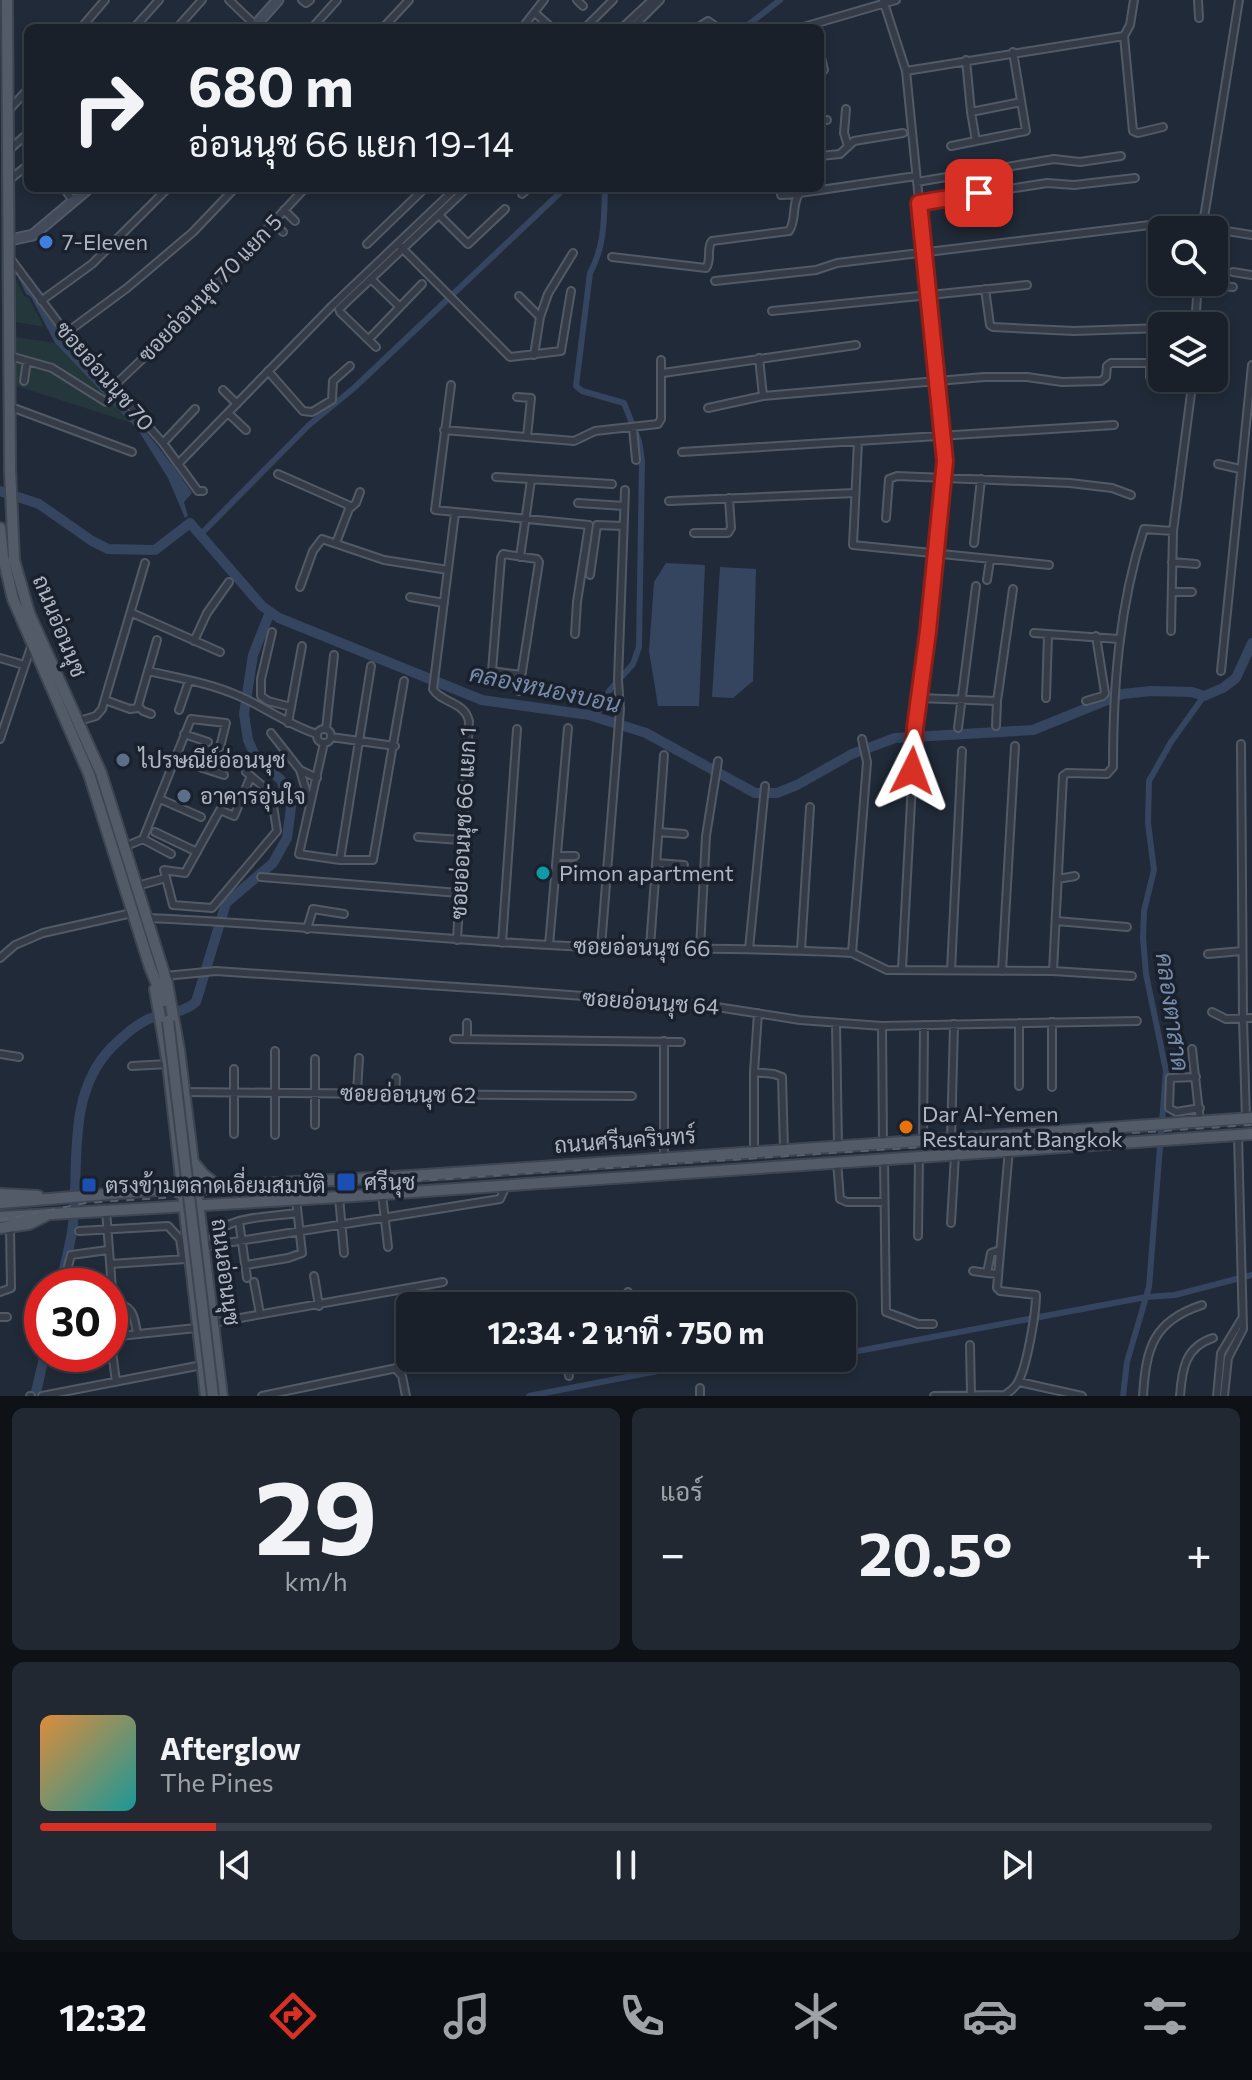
<!DOCTYPE html>
<html lang="th">
<head>
<meta charset="utf-8">
<style>
	body { margin:0; font-family:Commissioner,Sarabun,sans-serif; background:#222832; color:#f1f3f6; height:100vh; display:flex; flex-direction:column; font-size:30px; white-space:nowrap }
	* { box-sizing:border-box; margin:0 }
	p { font-size:26px; color:#9fa3a8 }
	.icon { flex:none; width:44px; height:44px; fill:none; stroke:currentColor; stroke-width:2; stroke-linecap:round; stroke-linejoin:round }
	.map { position:relative; height:1396px; overflow:hidden }
	.side { display:flex; flex-direction:column; gap:12px; padding:12px; background:#0e1217; flex:1 }
	.side>* { flex:none }
	.hud { position:absolute; left:24px; top:24px; width:800px; height:168px; border-radius:12px; box-shadow:0 4px 12px #0003,0 0 0 2px #373e47; background:#19202a; color:#f1f3f6; overflow:hidden }
	.buttons { position:absolute; left:1148px; top:216px; display:grid; gap:16px }
	.buttons a { display:grid; place-items:center; width:80px; height:80px; border-radius:12px; background:#19202a; box-shadow:0 4px 12px #0003,0 0 0 2px #373e47; font-size:40px }
	.speed { position:absolute; left:24px; top:1268px; display:flex; gap:16px; font-size:40px; font-weight:700; text-align:center }
	.speed>* { display:grid; place-content:center; width:104px; height:104px; border-radius:50%; background:#19202a; box-shadow:0 4px 12px #0003,0 0 0 2px #373e47; line-height:1 }
	.speed .limit { border:12px solid #d22; background:#fff; color:#111 }
	.pin { position:absolute; display:grid; place-items:center; width:68px; height:68px; color:#fff; margin:-34px; border-radius:16px; box-shadow:0 4px 12px #0006 }
	.me { position:absolute; width:88px; margin:-44px; rotate:3deg; stroke-linejoin:round; filter:drop-shadow(0 0 6px #0008) }
	.turn { display:flex; align-items:center; gap:28px; height:168px; padding:0 32px; font-size:36px }
	.turn .icon { width:104px; height:104px; stroke-width:2.5 }
	.turn b { display:block; font-size:56px; line-height:68px }
	.big { font-size:60px; font-weight:700; line-height:1.1 }
	.side .tile { flex:1; display:flex; flex-direction:column; justify-content:center; gap:12px; min-width:0; padding:0 28px; border-radius:12px; background:#222832 }
	.side .dial { align-items:center; gap:0 }
	.dial b { font-size:104px; line-height:1 }
	.song { display:flex; align-items:center; gap:24px }
	.cover { width:96px; height:96px; border-radius:12px; background:linear-gradient(135deg,hsl(30 70% 55%),hsl(180 70% 35%)) }
	.played { height:8px; border-radius:4px; background:linear-gradient(90deg,#d93025 15%,#373e47 15%) }
	.keys { display:flex; justify-content:space-around; direction:ltr }
	.heat { display:flex; justify-content:space-between; align-items:center; font-size:44px; direction:ltr }
	.side .tiles { flex:1; display:grid; gap:12px; grid-template-columns:1fr 1fr }
	.tile:last-child { grid-column:span 2 }
	.trip { position:absolute; left:396px; top:1292px; width:460px; height:80px; border-radius:12px; background:#19202a; box-shadow:0 4px 12px #0003,0 0 0 2px #373e47; font-weight:700; line-height:80px; text-align:center }
	.tabs { display:flex; height:128px; justify-content:space-around; align-items:center; background:#0a0d11; color:#9fa3a8 }
	.tabs .icon { width:56px; height:56px }
	.tabs .current { color:#d93025 }
	.tabs b { font-size:36px; color:#f1f3f6 }
	.map>svg:first-child { display:block }
	.green { fill:#24373a }
	.water { fill:#35455f }
	.lines { fill:none; stroke-linecap:round; stroke-linejoin:round }
	.canal { stroke:#35455f; stroke-width:6 }
	.river { stroke:#35455f; stroke-width:10 }
	.street-casing { stroke:#525a66; stroke-width:10 }
	.secondary-casing { stroke:#525a66; stroke-width:13 }
	.primary-casing { stroke:#3e4552; stroke-width:14 }
	.street { stroke:#353c48; stroke-width:6 }
	.secondary { stroke:#434b5b; stroke-width:9 }
	.primary { stroke:#535b68; stroke-width:10 }
	.rail { stroke:#57606f; stroke-width:2; stroke-dasharray:8 8; stroke-linecap:butt }
	.primary-bridge-casing { stroke:#3e4552; stroke-width:14; stroke-linecap:butt }
	.primary-bridge { stroke:#535b68; stroke-width:10 }
	.route-casing { stroke:#8d1f18; stroke-width:20 }
	.route { stroke:#d93025; stroke-width:14 }
	.shop-dot { fill:#3f7fe0; stroke:#1a212d; stroke-width:3 }
	.service-dot { fill:#5c6f8a; stroke:#1a212d; stroke-width:3 }
	.culture-dot { fill:#0f9aa8; stroke:#1a212d; stroke-width:3 }
	.food-dot { fill:#e8710a; stroke:#1a212d; stroke-width:3 }
	.transit-dot { fill:#1a4fb4; stroke:#1a212d; stroke-width:3 }
	.labels { text-anchor:middle; stroke-width:7; stroke-linejoin:round; paint-order:stroke }
	.poi-label { font-size:22px; fill:#afb7c5; stroke:#1a212d; text-anchor:start }
	.street-label { font-size:22px; fill:#afb7c5; stroke:#1a212d }
	.water-label { font-size:24px; font-style:italic; fill:#788cac; stroke:#1a212d }
</style>
</head>
<body>
<div class="map">
<svg width="1252" height="1396" viewBox="0 0 1252 1396">
	<rect width="100%" height="100%" fill="#212a38"/>
	<path class="green" d="M 1,255 L 4,295 L 7,518 L 13,568 L 95,771 L 157,970 L 123,872 L 96,778 L 35,639 L 13,579 L 5,518 Z
		M 15,277 L 24,296 L 29,298 L 44,327 L 16,322 Z
		M 16,337 L 55,343 L 132,423 L 16,386 Z"/>
	<path class="water" d="M 21,276 C 68,356 142,416 192,493 L 184,502 L 188,516 L 185,518 L 168,478 L 138,430 L 55,343 L 31,297 L 26,294 L 18,277 Z
		M 666,563 L 705,565 L 699,706 L 658,706 L 649,651 L 654,582 Z
		M 720,567 L 756,569 L 753,681 L 733,698 L 712,697 Z"/>
	<g class="lines">
		<path class="canal" d="M 744,28 L 780,0
			M 201,534 L 309,425 L 354,388 L 565,188
			M 596,717 L 609,691 L 633,664 L 639,647 L 642,461 L 639,441 L 624,403 L 582,391 L 576,386 L 590,273 C 605,246 604,218 605,188
			M 842,1354 L 1146,1297 L 1175,1295 L 1252,1275
			M 769,1358 L 811,1358
			M 529,1396 L 725,1358 L 740,1358
			M 1123,1396 L 1127,1362 L 1149,1287 L 1166,1071 L 1146,974 L 1143,938 L 1144,911 L 1154,870 L 1148,823 L 1149,781 L 1171,742 L 1204,696"/>
		<path class="river" d="M 0,491 L 39,504 L 92,541 L 108,549 L 155,550 L 190,523 L 262,606 L 279,618 L 482,700 L 589,715 L 646,733 L 755,793 L 777,793 L 797,785 L 852,754 L 895,738 L 1033,730 L 1122,694 L 1151,691 L 1192,692 L 1204,696 L 1223,688 L 1236,678 L 1252,643
			M 60,1286 C 64,1268 69,1250 72,1232 C 81,1171 64,1097 111,1048 C 121,1038 138,1023 151,1018 C 167,1012 182,1014 196,1002 L 226,903 L 273,863 L 287,838 L 291,807 L 281,780 L 256,758 L 248,740 L 244,714 L 253,655 L 270,612
			M 35,1396 L 45,1354"/>
		<g class="street-casing">
			<path id="street" d="M 229,0 L 255,25
				M 302,0 L 306,3 L 310,0
				M 577,0 L 583,6
				M 883,0 L 906,71 L 945,461 L 928,631 L 915,728 L 902,969
				M 1198,0 L 1199,18
				M 535,13 L 552,28
				M 81,28 L 105,0
				M 134,28 L 159,0
				M 177,28 L 202,0
				M 312,28 L 337,0
				M 383,28 L 409,0
				M 522,28 L 544,0
				M 585,28 L 613,0
				M 622,28 L 652,0
				M 632,28 L 660,0
				M 697,28 L 708,21 L 718,28
				M 800,28 L 896,0
				M 1124,36 L 1133,131 L 1138,133 L 1163,127
				M 820,53 L 824,70 L 820,73
				M 966,60 L 971,112 L 1021,102
				M 906,71 L 1124,36 L 1130,25 L 1134,0
				M 846,109 L 844,133 L 848,146
				M 9,110 L 28,89
				M 971,112 L 976,141
				M 820,120 L 827,120
				M 951,146 L 1026,131 L 1013,52
				M 8,151 L 28,133
				M 820,156 L 840,154 L 854,141 L 903,133
				M 9,180 L 28,165
				M 917,182 L 1054,159 L 1080,162 L 1121,156
				M 64,188 L 73,201
				M 522,194 L 528,188
				M 781,195 L 798,194
				M 919,203 L 1047,183 L 1074,185 L 1135,178
				M 284,210 L 295,221
				M 439,215 L 468,244 L 505,209
				M 273,222 L 283,232
				M 1202,230 L 1239,0
				M 367,244 L 425,188
				M 398,244 L 510,357 L 561,351 L 571,291
				M 612,257 L 706,268 C 712,260 706,248 712,241 L 789,231 C 797,220 791,203 800,193 L 916,176
				M 10,258 L 66,333 L 163,443 L 198,491 L 203,491
				M 1233,272 L 1252,275
				M 1214,277 L 1219,286 L 1233,287
				M 371,279 L 400,307
				M 715,281 L 816,270 L 837,263 L 1158,224 L 1177,223 L 1252,235
				M 985,289 L 990,325 L 993,327 L 1074,331 L 1162,328
				M 519,296 L 540,317 L 534,355
				M 41,301 L 92,264 L 168,188
				M 339,309 L 467,188
				M 772,311 L 1027,285
				M 340,312 L 376,347
				M 540,317 L 548,294 L 573,253
				M 1195,326 L 1198,282
				M 66,333 L 127,288 L 193,232 L 235,188
				M 369,339 L 422,284
				M 10,356 L 52,368 L 106,402
				M 759,358 L 763,396
				M 268,371 L 303,411 L 312,412 L 332,400 L 333,381 L 350,366
				M 663,373 L 856,345
				M 24,381 L 27,361
				M 451,385 L 435,510 L 589,525 L 577,602 L 575,634
				M 114,386 L 177,326 L 305,188
				M 223,390 L 237,404
				M 517,397 L 531,398 L 527,437
				M 11,407 L 132,452
				M 708,408 L 763,396 L 984,377 L 1027,377 L 1062,382 L 1101,381 L 1106,377 L 1107,366 L 1111,363 L 1147,363 L 1150,365 L 1150,377 L 1156,382
				M 228,413 L 246,430
				M 633,428 L 636,460
				M 444,430 L 574,441 L 595,431 L 658,424 L 661,419 L 661,360
				M 858,441 L 853,545 L 1049,565
				M 163,443 L 195,409
				M 682,452 L 1114,425
				M 178,464 L 332,306 L 456,188
				M 1218,464 L 1240,469
				M 278,474 L 348,505 L 349,509 L 336,543
				M 496,477 L 612,484
				M 669,501 L 855,493
				M 578,503 L 624,506
				M 349,509 L 356,503 L 360,492
				M 455,513 L 433,689 C 441,703 464,701 469,721 L 457,940
				M 886,518 L 889,479 L 897,476 L 1070,483 L 1112,488 L 1131,495
				M 694,533 L 728,533 L 731,528 L 729,498
				M 974,543 L 981,479
				M 520,557 L 531,480
				M 1172,562 L 1196,564
				M 590,575 L 597,525 L 623,526
				M 987,580 L 990,560
				M 300,587 L 313,551 L 322,539 L 384,560 L 448,570
				M 1172,592 L 1192,592
				M 410,597 L 444,603
				M 132,613 L 220,652
				M 1171,631 L 1173,531
				M 272,632 L 261,679 L 261,696 L 268,701 L 291,707
				M 1034,633 L 1119,639
				M 194,641 L 207,613 L 229,582
				M 0,658 L 24,665
				M 148,671 C 178,678 210,683 239,696 C 266,708 289,725 317,734
				M 1221,671 L 1252,365
				M 519,691 L 539,562 L 537,559 L 503,554 L 501,558 L 492,671 L 521,675
				M 919,698 L 997,701 L 1013,589
				M 1046,698 L 1048,635
				M 105,700 L 130,709 L 138,708
				M 1086,701 L 1103,696 L 1105,693 L 1096,636
				M 179,710 L 189,681
				M 151,714 L 143,711 L 138,706 L 157,640
				M 79,721 L 96,716 L 102,709 L 145,563
				M 288,723 L 302,646
				M 996,726 L 997,701
				M 958,728 L 976,586
				M317 736a7 7 0 1 1 14 0a7 7 0 1 1-14 0Z
				M 326,729 L 334,655
				M 271,733 L 300,770 L 317,778
				M 184,734 L 208,742
				M 331,737 L 395,746
				M 0,739 L 32,644
				M 324,743 L 299,854 L 340,860 L 373,860 L 404,681
				M 1241,744 L 1243,1019 L 1246,1119
				M 175,759 L 224,775
				M 300,770 L 310,804
				M 246,772 L 271,793 L 277,831 L 212,908 L 173,905 L 164,870 L 185,873 L 220,810 L 234,816 L 251,776
				M 160,799 L 201,817
				M 155,832 L 197,852
				M 659,832 L 684,834
				M 418,837 L 461,840
				M 143,839 L 171,854
				M 124,847 L 143,839 L 191,719 L 226,723 L 220,747
				M 557,856 L 575,856
				M 340,860 L 371,666
				M 656,863 L 684,865
				M 556,865 L 574,865
				M 261,877 L 459,893
				M 1058,879 L 1075,876
				M 137,886 L 166,878
				M 148,918 C 287,924 427,939 567,946 C 662,950 757,947 852,953 L 887,970 L 1053,971 L 1132,976
				M 1056,921 L 1127,927
				M 307,929 L 313,909 L 344,914
				M 502,943 L 517,729
				M 549,945 L 568,728
				M 601,947 L 620,709 L 618,680 L 625,490
				M 650,947 L 664,755
				M 700,948 L 706,836 L 718,761
				M 749,949 L 765,786
				M 801,950 L 810,807
				M 852,953 L 867,762 L 862,739
				M 1208,954 L 1242,951
				M 0,958 L 15,945 L 43,933 L 132,913
				M 951,970 L 962,751
				M 1002,971 L 1015,746
				M 1053,971 L 1063,776 L 1067,773 L 1107,774 L 1113,767 C 1113,686 1119,606 1144,529 L 1173,531 L 1193,378
				M 165,976 L 216,971 L 516,991 L 704,1005 L 800,1020 L 882,1026 L 1137,1021
				M 1212,1012 L 1226,1019 L 1252,1018
				M 1052,1022 L 1052,1087
				M 836,1024 L 838,1147
				M 882,1026 L 883,1144
				M 454,1039 L 681,1042
				M 467,1039 L 467,1023
				M 664,1041 L 664,1157
				M 1192,1049 L 1200,1121
				M 0,1054 L 19,1057
				M 315,1059 L 315,1125
				M 132,1066 L 168,1064
				M 234,1069 L 234,1134
				M 754,1072 L 774,1074 L 782,1077 L 784,1150
				M 1196,1077 L 1170,1078 L 1169,1108 L 1176,1112 L 1200,1108
				M 1019,1086 L 1019,1023
				M 184,1092 L 632,1096
				M 357,1093 L 359,1058
				M 395,1093 L 396,1078
				M 275,1135 L 275,1051
				M 951,1139 L 954,1024
				M 923,1140 L 924,1025
				M 754,1152 L 754,1072 L 758,1013
				M 884,1159 L 886,1312 L 918,1324 L 933,1324
				M 837,1162 L 840,1199 L 847,1202 L 884,1202
				M 382,1194 L 388,1247
				M 339,1197 L 344,1253
				M 106,1210 L 113,1302
				M 239,1221 L 247,1278
				M 951,1223 L 955,1155
				M 79,1231 L 168,1226 L 180,1239 L 183,1259
				M 918,1236 L 919,1157
				M 211,1246 C 214,1215 272,1217 297,1213
				M 202,1247 L 500,1199 L 506,1186
				M 110,1264 L 186,1259
				M 246,1265 L 288,1258 L 302,1253 L 296,1199
				M 973,1271 L 987,1273
				M 998,1274 L 987,1273 L 991,1253 L 1000,1250
				M 314,1276 L 319,1306
				M 254,1282 L 260,1314
				M 63,1286 L 71,1255 L 108,1250
				M 0,1292 L 11,1288 L 10,1228
				M 628,1292 L 630,1306
				M 591,1296 L 592,1306
				M 111,1302 C 133,1305 134,1314 137,1334
				M 0,1317 L 7,1317
				M 212,1323 L 443,1282
				M 110,1336 L 116,1382
				M 110,1337 L 196,1328
				M 970,1345 L 971,1395
				M 566,1358 L 569,1376
				M 600,1358 L 601,1366
				M 395,1368 L 402,1376 L 406,1396
				M 1019,1382 L 1082,1396
				M 30,1396 L 31,1396
				M 42,1396 L 202,1365
				M 262,1396 L 445,1358
				M 700,1396 L 700,1388
				M 934,1396 L 1005,1395 C 1009,1392 1016,1387 1018,1382 C 1027,1367 1036,1312 1036,1295 L 1000,1291 L 997,1288 L 1009,1149
				M 1143,1396 C 1146,1348 1153,1321 1202,1305
				M 1180,1396 C 1182,1369 1185,1347 1213,1338
				M 1217,1396 L 1221,1353 L 1241,1320
				M 1224,1396 L 1228,1358 L 1243,1329 L 1238,1135"/>
		</g>
		<g class="secondary-casing">
			<path id="secondary" d="M 253,28 L 278,0
				M 10,240 L 33,235 L 89,188"/>
		</g>
		<g class="primary-casing">
			<path id="primary" d="M 7,0 L 10,469 L 14,560 L 29,613 L 101,773 L 167,983 L 179,1050 L 222,1396
				M 0,528 L 3,557 L 13,599 L 89,774 L 150,967 L 164,1001
				M 155,989 L 168,1064 L 206,1396
				M 193,1162 L 204,1175 L 219,1187
				M 0,1194 L 38,1196
				M 0,1203 L 181,1188 L 410,1176 L 1252,1118
				M 0,1217 L 339,1197 L 1252,1134
				M 0,1228 L 29,1224 L 47,1215"/>
		</g>
		<use href="#street" class="street"/>
		<use href="#secondary" class="secondary"/>
		<use href="#primary" class="primary"/>
		<path class="rail" d="M 0,1220 L 86,1203 L 1252,1125"/>
		<g class="primary-bridge-casing">
			<path id="primary-bridge" d="M 168,1021 L 213,1396"/>
		</g>
		<use href="#primary-bridge" class="primary-bridge"/>
	</g>
	<g class="lines">
		<g class="route-casing">
			<path id="route" d="M 912,771 L 915,728 L 928,631 L 945,461 L 919,203 L 979,193"/>
		</g>
		<use href="#route" class="route"/>
	</g>
	<circle class="shop-dot" cx="46" cy="242" r="8"/>
	<g class="service-dot">
		<circle cx="123" cy="760" r="8"/>
		<circle cx="184" cy="796" r="8"/>
	</g>
	<circle class="culture-dot" cx="543" cy="873" r="8"/>
	<circle class="food-dot" cx="906" cy="1127" r="8"/>
	<g class="transit-dot">
		<rect x="336" y="1172" width="20" height="20" rx="4"/>
		<rect x="81" y="1177" width="16" height="16" rx="4"/>
	</g>
	<g class="labels">
		<g class="poi-label">
			<text x="62" y="250">7-Eleven</text>
			<text x="139" y="768">ไปรษณีย์อ่อนนุช</text>
			<text x="200" y="804">อาคารอุ่นใจ</text>
			<text x="559" y="881">Pimon apartment</text>
			<text x="922" y="1122">Dar Al-Yemen<tspan x="922" dy="25">Restaurant Bangkok</tspan></text>
			<text x="364" y="1190">ศรีนุช</text>
			<text x="105" y="1193">ตรงข้ามตลาดเอี่ยมสมบัติ</text>
		</g>
		<g class="street-label">
			<text transform="translate(210 288) rotate(-46)" y="8">ซอยอ่อนนุช 70 แยก 5</text>
			<text transform="translate(105 376) rotate(49)" y="8">ซอยอ่อนนุช 70</text>
			<text transform="translate(60 626) rotate(68)" y="8">ถนนอ่อนนุช</text>
			<text transform="translate(463 823) rotate(-87)" y="8">ซอยอ่อนนุช 66 แยก 1</text>
			<text transform="translate(642 947) rotate(1)" y="8">ซอยอ่อนนุช 66</text>
			<text transform="translate(651 1002) rotate(4)" y="8">ซอยอ่อนนุช 64</text>
			<text transform="translate(408 1094) rotate(1)" y="8">ซอยอ่อนนุช 62</text>
			<text transform="translate(625 1140) rotate(-4)" y="8">ถนนศรีนครินทร์</text>
			<text transform="translate(226 1272) rotate(83)" y="8">ถนนอ่อนนุช</text>
		</g>
		<g class="water-label">
			<text transform="translate(545 689) rotate(12)" y="8">คลองหนองบอน</text>
			<text transform="translate(1172 1012) rotate(82)" y="8">คลองตาสาด</text>
		</g>
	</g>
</svg>
<div class="buttons">
<a><svg class="icon" aria-label="search" viewBox="0 0 24 24"><circle cx="10" cy="10" r="6"/><path d="M15 15l6 6"/></svg></a>
<a><svg class="icon" aria-label="layers" viewBox="0 0 24 24"><path d="M12 4l9 5-9 5-9-5zM3 14l9 5 9-5"/></svg></a>
</div>
<div class="speed"><div class="limit">30</div></div>
<div class="pin" style="left:979px;top:193px;background:#d93025"><svg class="icon" aria-label="arrive" viewBox="0 0 24 24"><path d="M6 21V4h12l-3 4 3 4H6"/></svg></div>
<svg class="me" style="left:912px;top:771px" viewBox="-20 -20 40 40"><path d="M0-17L14 15 0 8-14 15z" fill="#d93025" stroke="#fff" stroke-width="4"/></svg>
<div class="trip">12:34 · 2 นาที · 750 m</div>
<div class="hud">
<div class="turn"><svg class="icon" aria-label="right" viewBox="0 0 24 24"><path d="M7 20v-9h11M14 6l5 5-5 5"/></svg><div><b>680 m</b>อ่อนนุช 66 แยก 19-14</div></div>
</div>
</div>
<section class="side">
<div class="tiles">
<div class="tile dial"><b>29</b><p>km/h</p></div>
<div class="tile"><p>แอร์</p>
<div class="heat"><a>−</a><b class="big">20.5°</b><a>+</a></div>
</div>
<div class="tile">
<div class="song"><i class="cover"></i><div><b>Afterglow</b><p>The Pines</p></div></div>
<div class="played"></div>
<div class="keys"><svg class="icon" aria-label="previous" viewBox="0 0 24 24"><path d="M18 5L8 12l10 7zM5 5v14"/></svg><svg class="icon" aria-label="pause" viewBox="0 0 24 24"><path d="M8 5v14M16 5v14"/></svg><svg class="icon" aria-label="next" viewBox="0 0 24 24"><path d="M6 5l10 7-10 7zM19 5v14"/></svg></div>
</div>
</div>
</section>
<nav class="tabs">
<b>12:32</b>
<svg class="icon current" aria-label="directions" viewBox="0 0 24 24"><path d="M12 3l9 9-9 9-9-9zM9 14v-3h6M13 9l2 2-2 2"/></svg>
<svg class="icon" aria-label="music" viewBox="0 0 24 24"><path d="M9 18V5l10-2v13"/><circle cx="6" cy="18" r="3"/><circle cx="16" cy="16" r="3"/></svg>
<svg class="icon" aria-label="phone" viewBox="0 0 24 24"><path d="M5 4h4l2 5-3 2q2 4 5 5l2-3 5 2v4C11 20 4 13 5 4z"/></svg>
<svg class="icon" aria-label="climate" viewBox="0 0 24 24"><path d="M12 3v18M4 7l16 10M4 17L20 7"/></svg>
<svg class="icon" aria-label="car" viewBox="0 0 24 24"><path d="M5 17H2v-5l4-1 3-4h7l3 4 3 1v5h-3M9 17h6M6 11h13"/><circle cx="7" cy="17" r="2"/><circle cx="17" cy="17" r="2"/></svg>
<svg class="icon" aria-label="filters" viewBox="0 0 24 24"><path d="M4 7h16M4 17h16"/><circle cx="9" cy="7" r="2"/><circle cx="15" cy="17" r="2"/></svg>
</nav>
</body>
</html>
